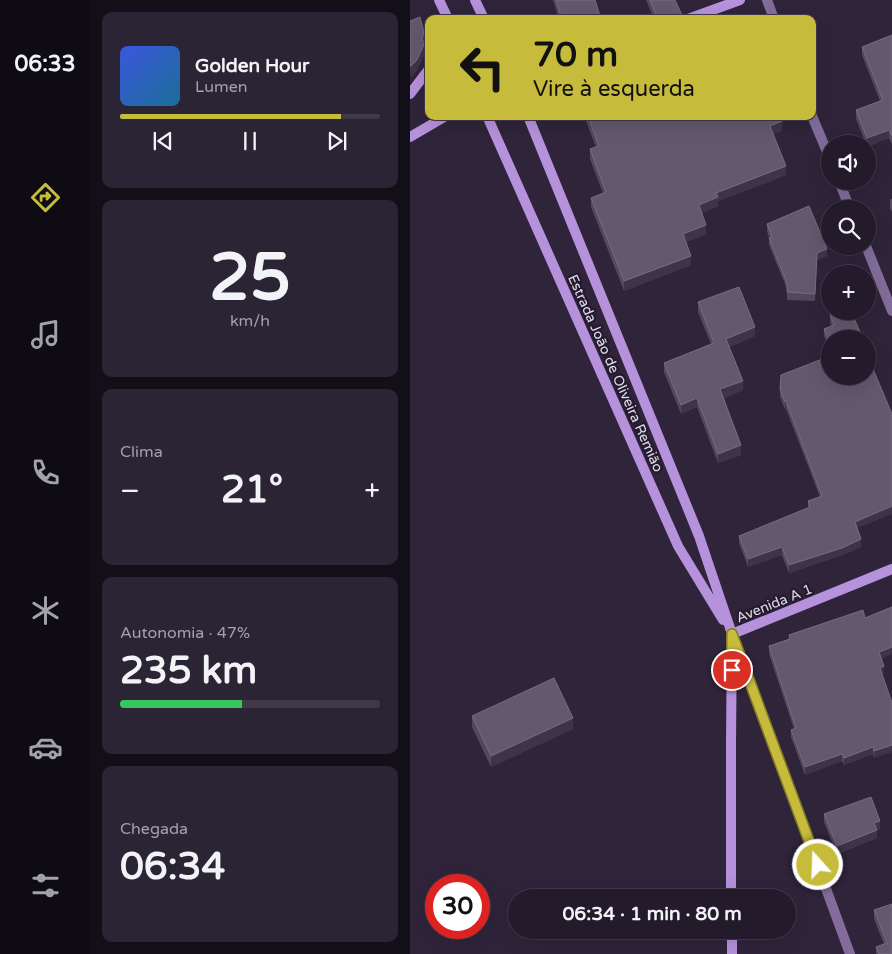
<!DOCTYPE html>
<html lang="pt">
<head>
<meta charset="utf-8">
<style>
	body { margin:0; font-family:"Varela Round",sans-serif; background:#2b2434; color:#f1f3f6; height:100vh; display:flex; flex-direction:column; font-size:19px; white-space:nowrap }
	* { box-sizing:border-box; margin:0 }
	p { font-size:16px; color:#a3a1a9 }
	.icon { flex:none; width:28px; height:28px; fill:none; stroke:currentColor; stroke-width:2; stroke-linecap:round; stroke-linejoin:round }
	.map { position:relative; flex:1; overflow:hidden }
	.side { display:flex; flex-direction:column; gap:12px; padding:12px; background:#130f18; width:320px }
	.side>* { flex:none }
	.hud { position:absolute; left:15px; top:15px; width:391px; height:105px; border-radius:10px; box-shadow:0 5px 20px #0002,0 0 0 1px #403948; background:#c7bb3c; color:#111; overflow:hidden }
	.fabs { position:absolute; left:411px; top:135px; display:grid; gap:10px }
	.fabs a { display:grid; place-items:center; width:55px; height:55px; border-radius:50%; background:#231b2c; box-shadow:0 5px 20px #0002,0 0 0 1px #403948; font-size:25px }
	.speed { position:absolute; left:15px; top:874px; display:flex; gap:10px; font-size:25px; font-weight:700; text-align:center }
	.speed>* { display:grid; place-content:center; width:65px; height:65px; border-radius:50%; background:#231b2c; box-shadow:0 5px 20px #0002,0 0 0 1px #403948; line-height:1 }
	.speed .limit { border:8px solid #d22; background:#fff; color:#111 }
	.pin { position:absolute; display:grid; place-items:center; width:42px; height:42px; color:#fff; margin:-21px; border:2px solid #fff; border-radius:50%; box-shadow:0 1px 5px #0007 }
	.me { position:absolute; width:55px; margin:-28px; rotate:340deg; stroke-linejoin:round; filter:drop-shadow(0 0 4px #0008) }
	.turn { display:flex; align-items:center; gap:18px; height:105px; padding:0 25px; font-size:22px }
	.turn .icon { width:65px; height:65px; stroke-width:2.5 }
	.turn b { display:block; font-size:35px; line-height:42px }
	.big { font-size:38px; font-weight:700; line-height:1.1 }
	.side .widget { flex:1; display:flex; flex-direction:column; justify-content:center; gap:8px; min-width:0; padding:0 18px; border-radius:10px; background:#2b2434 }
	.side .dial { align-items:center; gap:0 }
	.dial b { font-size:65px; line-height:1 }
	.song { display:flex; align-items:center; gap:15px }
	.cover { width:60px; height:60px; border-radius:8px; background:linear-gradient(135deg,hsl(230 70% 55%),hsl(200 70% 35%)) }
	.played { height:5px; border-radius:2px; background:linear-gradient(90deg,#c7bb3c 85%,#403948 85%) }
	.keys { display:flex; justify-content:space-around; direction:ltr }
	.heat { display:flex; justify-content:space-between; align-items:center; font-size:28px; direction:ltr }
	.charge { height:8px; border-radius:4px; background:linear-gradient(90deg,#34c759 47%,#403948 0) }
	.trip { position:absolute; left:98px; top:889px; width:288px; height:50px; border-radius:25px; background:#231b2c; box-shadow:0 5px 20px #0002,0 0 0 1px #403948; font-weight:700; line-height:50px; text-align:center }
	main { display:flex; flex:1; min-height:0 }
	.tab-bar { display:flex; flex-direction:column; width:90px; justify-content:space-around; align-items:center; background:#0e0b12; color:#a3a1a9 }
	.tab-bar .icon { width:35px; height:35px }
	.tab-bar .active { color:#c7bb3c }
	.tab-bar b { font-size:22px; color:#f1f3f6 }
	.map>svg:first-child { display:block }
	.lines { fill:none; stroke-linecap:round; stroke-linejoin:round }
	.street { stroke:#836c9b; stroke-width:10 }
	.secondary { stroke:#b691dc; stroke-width:10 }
	.wall { fill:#54485f }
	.shaded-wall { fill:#3f334a }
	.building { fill:#63586e; stroke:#776c81 }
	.route-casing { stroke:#817a27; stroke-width:12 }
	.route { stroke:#c7bb3c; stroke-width:9 }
	.labels { text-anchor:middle; stroke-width:4.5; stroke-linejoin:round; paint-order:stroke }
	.street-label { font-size:14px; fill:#e1dae8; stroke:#251b30 }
</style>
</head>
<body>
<main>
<nav class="tab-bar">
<b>06:33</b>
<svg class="icon active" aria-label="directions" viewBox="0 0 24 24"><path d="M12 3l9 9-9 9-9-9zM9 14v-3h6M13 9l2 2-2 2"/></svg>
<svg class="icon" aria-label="music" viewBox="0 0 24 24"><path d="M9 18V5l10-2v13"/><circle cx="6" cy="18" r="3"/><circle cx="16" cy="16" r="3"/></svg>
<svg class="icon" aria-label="phone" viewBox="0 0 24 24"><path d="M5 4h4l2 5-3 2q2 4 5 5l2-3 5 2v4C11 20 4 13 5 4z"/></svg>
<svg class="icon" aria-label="climate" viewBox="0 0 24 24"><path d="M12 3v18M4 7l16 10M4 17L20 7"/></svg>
<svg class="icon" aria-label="car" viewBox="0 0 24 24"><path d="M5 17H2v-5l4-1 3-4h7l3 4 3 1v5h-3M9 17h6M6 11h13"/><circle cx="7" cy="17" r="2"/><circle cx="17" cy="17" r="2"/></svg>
<svg class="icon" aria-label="filters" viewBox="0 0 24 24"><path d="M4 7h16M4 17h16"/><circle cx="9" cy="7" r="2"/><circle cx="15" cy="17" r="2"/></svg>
</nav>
<section class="side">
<div class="widget">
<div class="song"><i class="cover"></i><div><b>Golden Hour</b><p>Lumen</p></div></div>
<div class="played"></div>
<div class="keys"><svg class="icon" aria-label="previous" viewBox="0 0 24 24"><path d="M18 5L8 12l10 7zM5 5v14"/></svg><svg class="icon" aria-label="pause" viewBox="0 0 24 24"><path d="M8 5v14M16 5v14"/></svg><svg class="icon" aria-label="next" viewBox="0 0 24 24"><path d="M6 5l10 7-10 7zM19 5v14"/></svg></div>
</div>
<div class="widget dial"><b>25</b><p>km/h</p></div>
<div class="widget"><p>Clima</p>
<div class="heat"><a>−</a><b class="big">21°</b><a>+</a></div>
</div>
<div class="widget"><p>Autonomia · 47%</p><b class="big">235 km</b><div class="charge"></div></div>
<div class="widget"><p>Chegada</p><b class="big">06:34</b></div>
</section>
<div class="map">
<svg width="482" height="954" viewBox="0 0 482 954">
	<rect width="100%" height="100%" fill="#2f243a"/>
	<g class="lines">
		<path class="street" d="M 357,0 L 364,19
			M 402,116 L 420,159
			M 429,181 L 440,209
			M 456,246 L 482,311
			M 323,635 L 440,954"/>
		<path class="secondary" d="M 29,0 L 38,19
			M 65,0 L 74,19
			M 278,19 L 330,0
			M 0,94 L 19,69
			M 77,116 L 268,546 L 313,620
			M 118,116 L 289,536 L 322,634 L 321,742 L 321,898
			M 0,137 L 36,116
			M 322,634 L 482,569
			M 322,930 L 322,954"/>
	</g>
	<path class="wall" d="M 143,0 L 185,0 L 191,19 L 149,19 Z
		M 236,0 L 265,0 L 273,17 L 280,19 L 244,19 Z
		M 482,35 L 482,145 L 479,138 L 456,144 L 446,119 L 446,110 L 470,101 L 452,55 L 452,47 Z
		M 174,116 L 383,116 L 383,118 L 372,122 L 372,131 L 363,134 L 376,175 L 308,201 L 308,206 L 292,213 L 296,234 L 276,242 L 281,265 L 214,291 L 181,207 L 181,198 L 193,193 L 180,159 L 180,149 L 186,147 Z
		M 480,199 L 482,199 L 482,212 L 480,208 Z
		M 357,224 L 417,256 L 407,260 L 405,301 L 377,300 L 377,289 L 359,245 L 359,238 L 357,231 Z
		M 288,302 L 345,336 L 319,347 L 333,390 L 314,398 L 331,455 L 308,463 L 287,407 L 271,414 L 254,372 L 254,363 L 301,344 L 288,312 Z
		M 428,311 L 420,339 L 420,376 L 451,547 L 432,555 L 379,573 L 372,555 L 338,567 L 329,543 L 329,536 L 398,508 L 398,501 L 410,497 L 376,409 L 375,409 L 370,397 L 370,389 L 417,357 L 416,354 L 416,347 L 418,346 L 414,336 L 414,329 L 421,326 L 420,322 L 420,314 Z
		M 482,607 L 482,654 L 472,658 L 474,673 L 472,674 L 464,758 L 463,754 L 434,765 L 432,761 L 395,775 L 381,737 L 381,730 L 384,729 L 359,654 L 359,646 L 379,639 L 379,635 L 455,618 Z
		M 62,716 L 163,729 L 81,767 L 62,727 Z
		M 414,814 L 470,829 L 467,830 L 467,838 L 427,854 L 414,822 Z
		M 464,910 L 482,954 L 466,954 L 466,947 L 474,944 L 464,919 Z"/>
	<path class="shaded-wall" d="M 14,32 L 15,53 L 7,71 L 0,78 L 0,67 L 12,40 Z
		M 369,116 L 383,116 L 383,118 L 372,122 L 372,131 L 360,135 L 360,126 Z
		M 479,130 L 479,138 L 458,147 L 457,138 Z
		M 376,166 L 376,175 L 308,201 L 308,206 L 289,214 L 289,205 L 306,193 Z
		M 296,225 L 296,234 L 273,243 L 273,234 Z
		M 417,249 L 417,256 L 407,260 L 405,301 L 407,253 Z
		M 281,256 L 281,265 L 214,291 L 214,281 Z
		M 345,327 L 345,336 L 316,348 L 316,339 Z
		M 333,381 L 333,390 L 310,399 L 310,389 Z
		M 287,398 L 287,407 L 271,414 L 271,405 Z
		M 376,401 L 376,409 L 375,409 L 375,402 Z
		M 331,445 L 331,455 L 308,463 L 308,454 Z
		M 482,506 L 482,514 L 445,529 L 445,522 Z
		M 451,539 L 451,547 L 432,555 L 379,573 L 379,565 Z
		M 372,547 L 372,555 L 338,567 L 338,559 Z
		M 482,647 L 482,654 L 469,659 L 469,652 Z
		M 474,666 L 474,673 L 470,675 L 470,668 Z
		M 163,718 L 163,729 L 81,767 L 81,756 Z
		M 482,745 L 482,752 L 464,758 L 464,751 Z
		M 463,747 L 463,754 L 434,765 L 434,758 Z
		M 432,754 L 432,761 L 395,775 L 395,767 Z
		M 470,821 L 470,829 L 464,831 L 464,823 Z
		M 467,830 L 467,838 L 427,854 L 427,846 Z"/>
	<path class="building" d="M 146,0 L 185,0 L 191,19 L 152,19 Z
		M 240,0 L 265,0 L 273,17 L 279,16 L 280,19 L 248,19 Z
		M 10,17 L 14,32 L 12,40 L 15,42 L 7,60 L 0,67 L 0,21 Z
		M 482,35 L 482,136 L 479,130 L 457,138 L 446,110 L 473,100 L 452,47 Z
		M 178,116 L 370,116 L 372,121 L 360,126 L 376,166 L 306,193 L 308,197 L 289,205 L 296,225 L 273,234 L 281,256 L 214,281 L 181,198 L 196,192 L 180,149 L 189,146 Z
		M 399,206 L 417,249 L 407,253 L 405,294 L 377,292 L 377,283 L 359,238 L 362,237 L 357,224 Z
		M 329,287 L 345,327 L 316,339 L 333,381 L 310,389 L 331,445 L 308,454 L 287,398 L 271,405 L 254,363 L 304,343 L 288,302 Z
		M 428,311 L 441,311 L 453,339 L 420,339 L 420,343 L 414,329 L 424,325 L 420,314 Z
		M 420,345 L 420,376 L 458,376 L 458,357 L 482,414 L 482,506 L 445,522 L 451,539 L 432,548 L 379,565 L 372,547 L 338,559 L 329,536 L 400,507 L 398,501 L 412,496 L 376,401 L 375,402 L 370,389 L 371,375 L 420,356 L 416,347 Z
		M 482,607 L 482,647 L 469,652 L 474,666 L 470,668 L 482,703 L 482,745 L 464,751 L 463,747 L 434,758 L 432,754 L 395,767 L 381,730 L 386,728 L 359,646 L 380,639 L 379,635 L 453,610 L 455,618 Z
		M 144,678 L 163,718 L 81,756 L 62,716 Z
		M 461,797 L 470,821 L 464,823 L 467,830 L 427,846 L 414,814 Z
		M 482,904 L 482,954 L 469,954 L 466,947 L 477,943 L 464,910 Z"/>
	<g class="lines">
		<g class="route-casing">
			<path id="route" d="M 322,670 L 322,634 L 408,865"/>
		</g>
		<use href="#route" class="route"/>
	</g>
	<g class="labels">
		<g class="street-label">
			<text transform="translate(206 373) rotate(66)" y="5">Estrada João de Oliveira Remião</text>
			<text transform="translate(364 603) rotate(-22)" y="5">Avenida A 1</text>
		</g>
	</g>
</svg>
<div class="fabs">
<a><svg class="icon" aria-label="sound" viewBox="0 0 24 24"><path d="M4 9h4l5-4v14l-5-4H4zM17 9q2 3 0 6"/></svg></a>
<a><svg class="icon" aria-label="search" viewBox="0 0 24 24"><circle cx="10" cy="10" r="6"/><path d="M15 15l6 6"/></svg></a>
<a>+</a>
<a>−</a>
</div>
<div class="speed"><div class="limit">30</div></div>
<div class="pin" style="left:322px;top:670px;background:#d93025"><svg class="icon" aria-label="arrive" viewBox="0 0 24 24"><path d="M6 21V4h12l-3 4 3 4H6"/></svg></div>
<svg class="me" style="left:408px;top:865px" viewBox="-20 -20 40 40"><circle r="17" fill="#c7bb3c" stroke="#fff" stroke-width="3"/><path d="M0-11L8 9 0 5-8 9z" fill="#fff"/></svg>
<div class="trip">06:34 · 1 min · 80 m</div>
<div class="hud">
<div class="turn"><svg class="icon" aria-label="left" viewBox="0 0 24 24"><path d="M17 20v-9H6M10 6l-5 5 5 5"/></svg><div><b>70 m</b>Vire à esquerda</div></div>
</div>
</div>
</main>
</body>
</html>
